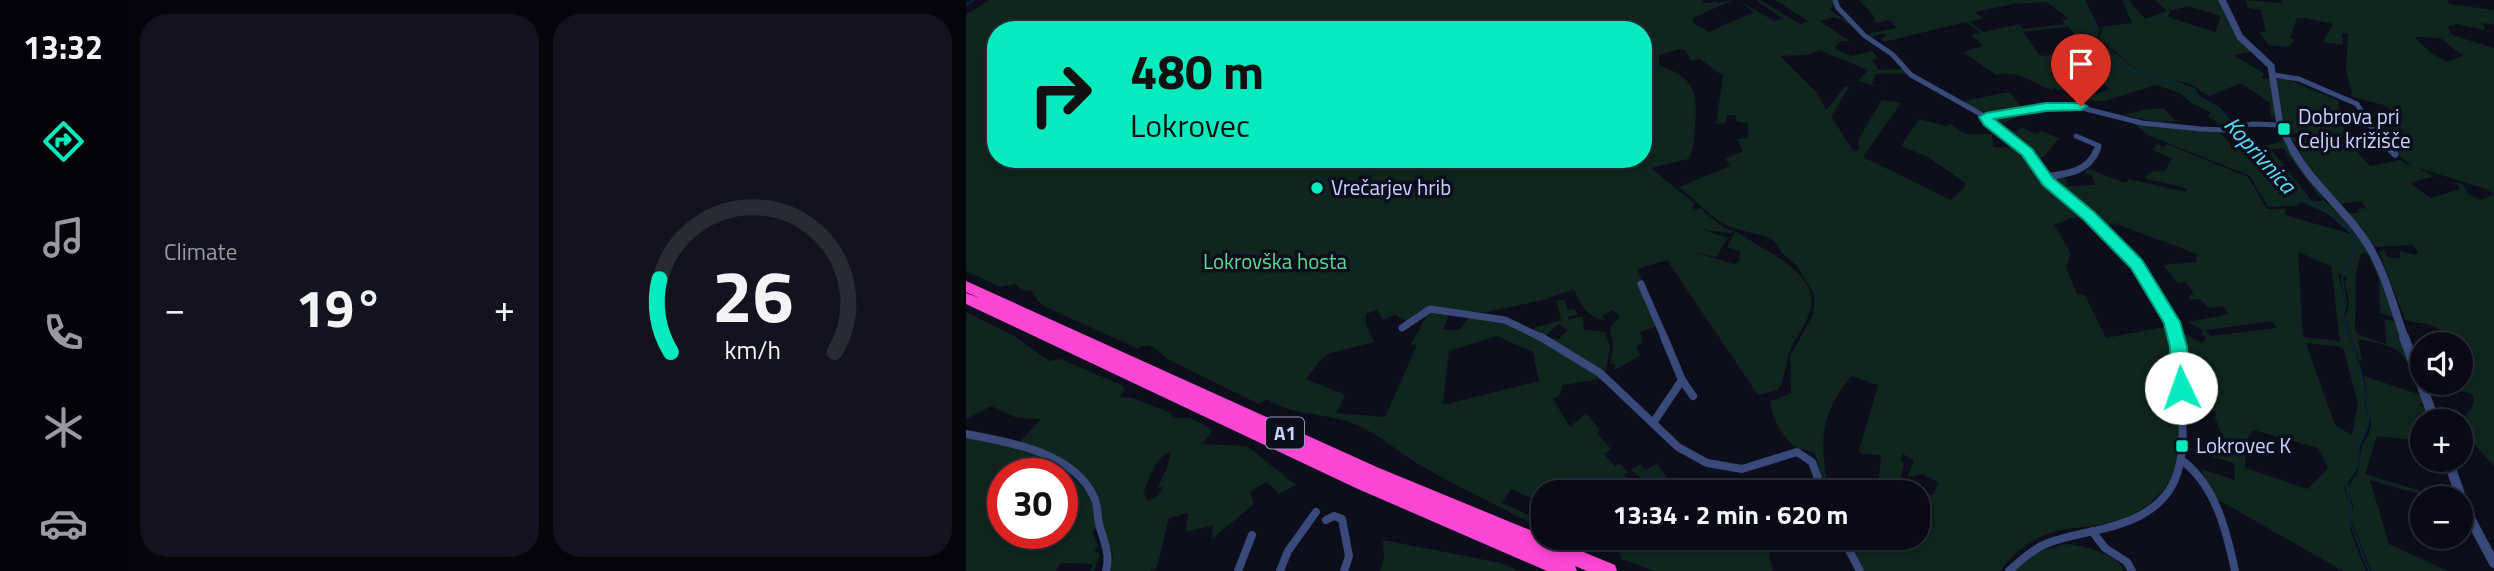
<!DOCTYPE html>
<html lang="en">
<head>
<meta charset="utf-8">
<style>
	body { margin:0; font-family:"Titillium Web",sans-serif; background:#12131e; color:#f1f3f6; height:100vh; display:flex; flex-direction:column; font-size:26px; white-space:nowrap }
	* { box-sizing:border-box; margin:0 }
	p { font-size:23px; color:#999aa0 }
	.icon { flex:none; width:38px; height:38px; fill:none; stroke:currentColor; stroke-width:2; stroke-linecap:round; stroke-linejoin:round }
	.map { position:relative; flex:1; overflow:hidden }
	.details { display:flex; flex-direction:column; gap:14px; padding:14px; background:#05060c; width:840px }
	.details>* { flex:none }
	.top-card { position:absolute; left:21px; top:21px; width:665px; height:147px; border-radius:28px; box-shadow:0 4px 10px #0003,0 0 0 2px #292b34; background:#06ebbd; color:#111; overflow:hidden }
	.buttons { position:absolute; left:1444px; top:332px; display:grid; gap:14px }
	.buttons a { display:grid; place-items:center; width:63px; height:63px; border-radius:50%; background:#090a15; box-shadow:0 4px 10px #0003,0 0 0 2px #292b34; font-size:35px }
	.speed { position:absolute; left:21px; top:458px; display:flex; gap:14px; font-size:35px; font-weight:700; text-align:center }
	.speed>* { display:grid; place-content:center; width:91px; height:91px; border-radius:50%; background:#090a15; box-shadow:0 4px 10px #0003,0 0 0 2px #292b34; line-height:1 }
	.speed .limit { border:10px solid #d22; background:#fff; color:#111 }
	.pin { position:absolute; display:grid; place-items:center; width:60px; height:60px; color:#fff; margin:-72px -30px; border-radius:50% 50% 50% 0; rotate:-45deg; box-shadow:0 0 7px #0007 }
	.pin .icon { rotate:45deg }
	.me { position:absolute; width:77px; margin:-38px; rotate:357deg; stroke-linejoin:round; filter:drop-shadow(0 0 5px #0008) }
	.turn { display:flex; align-items:center; gap:24px; height:147px; padding:0 28px; font-size:32px }
	.turn .icon { width:91px; height:91px; stroke-width:2.5 }
	.turn b { display:block; font-size:49px; line-height:60px }
	.big { font-size:52px; font-weight:700; line-height:1.1 }
	.details .tile { flex:1; display:flex; flex-direction:column; justify-content:center; gap:10px; min-width:0; padding:0 24px; border-radius:28px; background:#12131e }
	.details .dial { align-items:center; gap:0 }
	.dial svg { height:182px; overflow:visible; fill:none; stroke:#292b34; stroke-width:7; stroke-linecap:round; text-anchor:middle }
	.dial text { fill:#f1f3f6; stroke:none }
	.heat { display:flex; justify-content:space-between; align-items:center; font-size:38px; direction:ltr }
	.details .tiles { flex:1; display:grid; gap:14px; grid-template-columns:repeat(2,1fr) }
	.trip { position:absolute; left:565px; top:480px; width:399px; height:70px; border-radius:28px; background:#090a15; box-shadow:0 4px 10px #0003,0 0 0 2px #292b34; font-weight:700; line-height:70px; text-align:center }
	main { display:flex; flex:1; min-height:0 }
	.tab-bar { display:flex; flex-direction:column; width:126px; justify-content:space-around; align-items:center; background:#040408; color:#999aa0 }
	.tab-bar .icon { width:49px; height:49px }
	.tab-bar .on { color:#06ebbd }
	.tab-bar b { font-size:32px; color:#f1f3f6 }
	.map>svg:first-child { display:block }
	.green { fill:#0f251e; fill-rule:evenodd }
	.lines { fill:none; stroke-linecap:round; stroke-linejoin:round }
	.stream { stroke:#092837; stroke-width:2 }
	.minor-far2 { stroke:#38497a; stroke-width:5 }
	.minor-far1 { stroke:#38497a; stroke-width:7 }
	.minor { stroke:#38497a; stroke-width:8 }
	.tertiary-far2 { stroke:#38497a; stroke-width:7 }
	.tertiary-far1 { stroke:#38497a; stroke-width:8 }
	.tertiary { stroke:#38497a; stroke-width:10 }
	.motorway { fill:#fa46d3; fill-rule:evenodd }
	.route { fill:#06ebbd; stroke:#04997b; stroke-width:2 }
	.poi-dot { fill:#06ebbd; stroke:#0c0e1c; stroke-width:2.5 }
	.labels { text-anchor:middle; stroke-width:7; stroke-linejoin:round; paint-order:stroke }
	.shield { fill:#0c0e1c; stroke:#9097ba; stroke-width:2 }
	.shield-label { font-size:19px; font-weight:bold; fill:#c8d2fe }
	.poi-label { font-size:21px; fill:#c8d2fe; stroke:#0c0e1c; text-anchor:start }
	.park-label { font-size:21px; fill:#57da92; stroke:#0c0e1c }
	.water-label { font-size:23px; font-style:italic; fill:#59e1fb; stroke:#0c0e1c }
</style>
</head>
<body>
<main>
<nav class="tab-bar">
<b>13:32</b>
<svg class="icon on" aria-label="directions" viewBox="0 0 24 24"><path d="M12 3l9 9-9 9-9-9zM9 14v-3h6M13 9l2 2-2 2"/></svg>
<svg class="icon" aria-label="music" viewBox="0 0 24 24"><path d="M9 18V5l10-2v13"/><circle cx="6" cy="18" r="3"/><circle cx="16" cy="16" r="3"/></svg>
<svg class="icon" aria-label="phone" viewBox="0 0 24 24"><path d="M5 4h4l2 5-3 2q2 4 5 5l2-3 5 2v4C11 20 4 13 5 4z"/></svg>
<svg class="icon" aria-label="climate" viewBox="0 0 24 24"><path d="M12 3v18M4 7l16 10M4 17L20 7"/></svg>
<svg class="icon" aria-label="car" viewBox="0 0 24 24"><path d="M5 17H2v-5l4-1 3-4h7l3 4 3 1v5h-3M9 17h6M6 11h13"/><circle cx="7" cy="17" r="2"/><circle cx="17" cy="17" r="2"/></svg>
</nav>
<section class="details">
<div class="tiles">
<div class="tile"><p>Climate</p>
<div class="heat"><a>−</a><b class="big">19°</b><a>+</a></div>
</div>
<div class="tile dial"><svg viewBox="0 0 100 80">
<path d="M14 69A42 42 0 1 1 86 69"/>
<path d="M14 69A42 42 0 0 1 9 37" stroke="#06ebbd"/>
<text x="50" y="56" font-size="32" font-weight="700">26</text>
<text x="50" y="72" font-size="11">km/h</text>
</svg></div>
</div>
</section>
<div class="map">
<svg width="1528" height="571" viewBox="0 0 1528 571">
	<rect width="100%" height="100%" fill="#0c0e1c"/>
	<path class="green" d="M 23,0 L 738,0 L 735,2 L 744,3 L 753,0 L 749,3 L 767,0 L 727,18 L 728,24 L 743,32 L 788,12 L 772,0 L 808,21 L 816,18 L 790,0 L 794,0 L 834,24 L 842,21 L 809,0 L 867,0 L 869,5 L 864,8 C 869,16 878,17 885,25 L 869,17 L 853,21 L 884,41 L 875,41 L 868,48 L 885,56 L 906,51 L 912,58 L 906,60 L 913,70 L 937,69 L 941,74 L 909,74 L 906,84 L 923,90 L 892,81 L 902,70 L 853,50 L 842,55 L 814,56 L 851,93 L 860,110 L 879,87 L 883,87 L 865,117 L 888,151 L 893,149 L 892,140 L 916,100 L 935,103 L 897,157 L 985,200 L 1000,186 L 999,183 L 962,157 L 935,146 L 953,119 L 979,126 L 984,124 L 1000,134 L 1026,134 L 1027,147 L 1053,148 L 1122,218 L 1105,218 L 1088,225 L 1105,253 L 1100,267 L 1111,294 L 1119,295 L 1140,338 L 1204,326 C 1213,356 1210,385 1212,416 C 1213,426 1214,437 1214,448 C 1212,484 1181,513 1147,522 C 1125,528 1101,526 1079,535 C 1060,542 1047,555 1034,571 L 897,571 L 888,554 L 884,537 L 952,537 L 952,492 L 939,492 L 940,488 L 953,489 L 966,495 L 973,483 L 958,474 L 941,477 L 948,461 L 937,454 L 934,460 L 938,463 L 935,478 L 913,478 L 915,455 L 896,454 L 893,450 L 912,385 L 885,376 C 857,413 854,433 860,477 L 856,478 L 849,453 C 842,450 834,450 827,445 C 817,437 803,413 805,401 L 825,393 L 824,356 L 847,315 L 849,296 L 831,266 L 815,252 C 808,231 780,235 760,225 C 743,216 728,199 713,187 L 764,166 L 760,159 L 768,154 L 777,152 L 771,139 L 782,138 L 782,123 L 771,122 L 770,115 L 761,115 L 759,123 L 750,124 L 757,76 L 734,59 L 725,61 L 720,51 L 714,49 L 693,55 L 693,66 C 729,76 732,94 729,126 C 728,138 729,149 722,159 L 685,168 L 729,204 L 726,207 L 730,210 L 734,208 L 758,228 L 766,230 L 766,233 L 761,233 L 734,229 L 762,238 L 750,257 L 721,250 L 768,264 L 773,261 L 774,252 L 761,247 L 770,231 C 794,250 859,272 843,314 C 839,326 830,337 825,348 C 819,361 820,378 812,390 L 792,395 L 701,260 L 671,269 L 676,281 L 673,281 L 692,326 L 674,332 L 677,343 L 670,346 L 674,356 L 648,370 L 649,364 L 644,363 C 645,358 647,351 647,346 C 646,328 638,332 654,317 L 647,310 L 636,316 L 639,320 C 622,319 614,303 608,289 L 577,300 L 516,313 L 463,308 L 441,322 L 429,315 L 417,320 L 411,310 L 400,314 L 400,324 L 408,342 L 365,353 L 356,358 L 340,379 L 379,395 L 370,413 L 419,417 L 451,345 L 445,344 L 463,312 L 483,314 L 477,330 L 494,330 L 504,315 C 543,319 607,352 636,379 L 597,385 L 593,396 L 587,399 L 604,427 L 620,413 L 634,430 L 631,433 L 645,449 L 638,454 L 649,466 L 654,464 L 662,472 L 658,475 L 666,484 L 675,478 L 665,470 L 674,464 L 680,470 L 691,463 L 702,480 L 707,477 L 722,485 L 718,488 L 722,492 L 578,492 L 576,529 C 534,507 492,487 452,464 C 432,452 414,435 393,426 C 363,411 329,418 301,399 L 293,404 L 203,360 L 187,347 L 182,345 L 171,348 L 79,307 L 72,301 L 66,291 L 56,290 L 50,284 L 34,287 L 0,271 L 0,15 ZM 30,30 L 677,30 L 677,159 L 30,159 ZM 531,336 L 567,352 L 573,381 L 477,405 L 483,351 ZM 545,489 L 574,502 L 565,516 L 536,503 Z
		M 893,0 L 1119,0 L 1134,30 L 1130,39 L 1178,75 L 1132,38 L 1136,31 L 1135,27 L 1166,23 L 1156,0 L 1163,0 L 1179,19 L 1201,11 L 1189,0 L 1254,0 L 1286,52 L 1267,55 L 1298,73 L 1295,79 L 1306,78 L 1309,116 L 1305,118 L 1304,103 L 1275,83 L 1243,96 L 1224,84 L 1197,78 L 1216,83 L 1227,90 L 1230,96 L 1252,108 L 1263,120 L 1263,128 L 1242,117 L 1244,112 L 1225,103 L 1214,93 L 1189,85 L 1139,101 L 1114,100 L 1144,89 L 1133,82 L 1126,82 L 1124,89 L 1130,92 L 1112,99 L 1111,90 L 1125,74 L 1107,70 L 1108,75 L 1084,72 L 1086,76 L 1099,78 L 1098,84 L 1111,87 L 1108,95 L 1089,88 L 1086,90 C 1061,81 1058,71 1030,75 L 997,52 L 1017,46 L 1005,35 L 1014,32 L 1000,22 L 918,42 L 915,38 L 921,36 L 918,33 L 902,38 L 901,34 L 930,28 L 924,20 L 910,23 L 907,15 ZM 1080,2 L 1101,17 L 1102,19 L 1096,20 L 1099,24 L 1057,29 L 1053,24 L 1017,32 L 1004,22 L 1017,18 L 1009,12 L 1047,4 ZM 1222,6 L 1255,16 L 1249,32 L 1202,17 L 1204,11 ZM 1102,27 L 1124,51 L 1074,56 L 1057,32 Z
		M 1279,0 L 1316,3 L 1315,0 L 1481,0 L 1483,4 L 1528,10 L 1528,25 L 1517,23 L 1519,29 L 1528,32 L 1490,24 L 1482,27 L 1486,35 L 1528,48 L 1528,466 C 1516,452 1496,436 1497,417 C 1506,410 1510,404 1506,394 L 1462,383 L 1494,383 L 1495,368 L 1505,370 L 1502,363 L 1495,362 L 1494,345 L 1481,345 L 1475,330 L 1465,325 L 1439,320 L 1413,252 L 1418,249 L 1422,257 L 1435,258 L 1433,252 L 1435,251 L 1450,255 L 1452,251 L 1446,245 L 1409,247 L 1382,213 L 1393,213 L 1391,209 L 1400,208 L 1395,201 L 1372,204 L 1351,181 L 1325,137 L 1333,138 L 1331,134 L 1323,133 L 1315,115 L 1311,79 L 1321,79 L 1373,101 C 1372,122 1388,153 1405,166 L 1434,160 L 1447,167 L 1420,145 L 1404,125 L 1424,126 L 1426,118 L 1421,106 L 1384,96 L 1386,92 L 1380,71 L 1382,34 L 1376,33 L 1377,45 L 1357,42 L 1367,24 L 1339,18 L 1331,18 L 1324,38 L 1329,40 L 1321,47 L 1303,45 L 1293,32 L 1300,32 L 1295,10 L 1282,8 ZM 1449,37 L 1474,38 L 1497,56 L 1481,62 L 1464,52 ZM 1449,167 L 1520,189 L 1528,194 L 1514,200 L 1502,194 L 1497,184 L 1489,182 L 1494,189 L 1465,198 L 1444,183 L 1468,176 Z
		M 1043,92 L 1058,110 L 1023,114 L 993,102 Z
		M 1197,108 L 1210,121 L 1190,122 L 1157,115 L 1177,110 Z
		M 1049,115 L 1052,117 L 1036,124 L 1049,132 L 1057,127 L 1069,134 L 1076,131 L 1093,138 L 1079,156 L 1070,160 L 1025,120 Z
		M 1167,123 L 1253,132 L 1264,143 L 1281,144 L 1272,131 L 1275,130 L 1302,157 L 1306,156 L 1300,146 L 1319,140 L 1360,203 L 1367,206 L 1405,254 L 1429,318 L 1414,313 L 1413,279 L 1402,254 L 1395,253 L 1390,273 L 1389,330 L 1393,335 L 1420,344 L 1419,319 L 1430,322 L 1440,349 L 1435,350 L 1441,354 L 1449,375 L 1445,374 C 1439,345 1420,346 1394,339 L 1392,341 L 1396,361 L 1393,360 L 1379,317 C 1385,307 1382,292 1378,282 L 1382,278 L 1372,274 L 1380,307 L 1376,317 L 1395,375 L 1402,421 L 1400,432 L 1392,444 L 1390,467 L 1378,486 L 1385,511 L 1384,530 L 1400,571 L 1377,571 L 1247,497 L 1235,469 L 1269,480 L 1268,463 L 1241,455 L 1251,445 L 1259,442 L 1249,418 L 1250,411 L 1220,409 L 1217,360 L 1212,331 L 1237,343 L 1240,337 L 1236,335 L 1236,330 L 1222,322 L 1263,314 L 1257,306 L 1243,308 L 1234,299 L 1225,300 L 1222,296 L 1228,294 L 1220,282 L 1212,283 L 1197,265 L 1230,262 L 1231,254 L 1148,223 L 1139,228 L 1085,182 L 1086,179 L 1098,177 L 1103,186 L 1129,185 L 1126,175 L 1118,173 L 1122,169 L 1160,183 L 1163,179 L 1221,192 L 1221,189 C 1207,183 1193,183 1178,178 L 1185,172 L 1200,170 L 1206,159 L 1187,150 L 1191,144 L 1198,147 L 1201,144 L 1282,177 L 1301,209 L 1319,209 L 1319,215 L 1385,234 L 1366,216 L 1336,202 L 1329,206 L 1302,207 L 1284,176 L 1182,135 ZM 1317,148 L 1356,200 L 1356,201 L 1346,201 L 1305,149 ZM 1332,252 L 1365,266 L 1374,341 L 1337,337 ZM 1306,321 L 1310,328 L 1244,336 L 1240,330 ZM 1340,343 L 1377,347 L 1392,404 L 1386,435 L 1369,425 ZM 1287,430 L 1352,448 L 1362,468 L 1342,489 L 1279,468 L 1279,444 Z
		M 590,300 L 599,300 L 601,310 L 608,309 L 612,314 L 602,317 L 602,320 L 617,316 L 618,329 L 639,332 L 644,347 L 639,373 L 585,341 L 587,338 L 592,340 L 602,330 L 592,324 L 580,336 L 569,334 L 568,328 L 595,320 Z
		M 0,312 L 50,337 L 83,361 L 94,359 L 156,385 L 159,389 L 154,397 L 166,398 L 205,413 L 207,418 L 225,418 L 245,429 L 246,432 L 236,444 L 281,446 L 330,485 L 313,494 L 300,482 L 284,492 L 288,504 L 246,539 L 247,525 L 220,532 L 222,513 L 203,518 L 191,567 L 184,571 L 143,571 L 147,554 L 136,528 L 132,496 L 112,470 L 52,444 L 75,419 L 51,418 L 25,406 L 0,419 ZM 205,452 L 201,468 L 191,488 L 197,487 L 191,497 L 182,501 L 177,491 C 185,479 188,456 205,452 Z
		M 1398,376 L 1455,395 L 1458,403 L 1453,404 L 1459,408 L 1464,422 L 1456,422 L 1456,441 L 1411,436 L 1399,474 L 1481,499 L 1471,499 L 1404,480 L 1423,544 L 1482,571 L 1405,571 L 1386,522 L 1387,505 L 1381,487 L 1391,474 L 1396,445 L 1403,434 L 1405,423 Z
		M 0,436 L 66,452 L 94,465 L 127,498 L 131,527 L 126,532 L 132,546 L 128,550 L 134,554 L 128,571 L 124,571 L 127,564 L 95,563 L 90,571 L 0,571 ZM 37,474 L 96,474 L 96,534 L 37,534 Z
		M 619,537 L 632,537 L 673,551 L 680,537 L 742,537 L 741,540 L 757,546 L 759,537 L 804,537 L 804,559 L 807,571 L 689,571 L 655,559 L 654,553 Z
		M 417,540 L 535,563 L 553,571 L 414,571 L 418,558 Z
		M 1100,544 C 1116,545 1153,554 1158,571 L 1049,571 L 1070,552 Z"/>
	<g class="lines">
		<path class="stream" d="M 1115,0 L 1131,28 L 1117,34 L 1160,68 L 1228,89 L 1232,96 L 1253,108 L 1269,127
			M 0,5 L 8,0
			M 1273,130 L 1333,198 L 1361,212 L 1389,236 L 1390,244 L 1376,278 L 1380,304 L 1377,316 L 1395,372 L 1403,415 L 1402,426 L 1393,445 L 1391,467 L 1380,484 L 1386,512 L 1384,522 L 1403,571"/>
		<path class="minor-far2" d="M 869,0 L 872,8 L 899,36 L 926,54 L 945,75 L 1020,117 L 1060,152
			M 1308,75 L 1333,79 L 1391,104 L 1409,134 L 1427,152
			M 1020,117 L 1080,107 L 1108,106 L 1176,123 L 1235,129 L 1258,130 L 1286,124 L 1314,125
			M 1110,136 L 1133,146 L 1131,152"/>
		<path class="minor-far1" d="M 1058,150 C 1068,160 1075,174 1085,184 C 1134,233 1189,270 1210,339
			M 1425,150 L 1429,154
			M 1079,177 C 1101,174 1122,172 1131,150
			M 675,284 L 699,339
			M 436,328 L 464,309 L 539,320 L 578,339"/>
		<path class="minor" d="M 575,337 L 634,373 L 712,447 L 741,463 L 776,469 L 831,452 L 846,462 L 857,492
			M 716,380 L 727,396
			M 687,423 L 716,380 L 698,337
			M 0,434 C 43,442 107,452 128,497 C 132,505 131,515 133,524 C 137,540 145,553 140,571
			M 1218,462 C 1250,487 1261,533 1269,571
			M 360,520 L 368,516 L 376,519 L 383,556 L 378,571
			M 1126,531 L 1139,548 L 1161,562 L 1166,571
			M 876,537 L 894,571
			M 272,571 L 286,535
			M 314,571 L 322,551 L 350,512
			M 1043,571 C 1055,560 1067,549 1082,543 C 1101,536 1121,533 1140,528 C 1202,513 1221,479 1216,418 C 1214,391 1218,364 1210,337"/>
		<path class="tertiary-far2" d="M 1256,0 L 1274,37 L 1305,66 L 1314,125 L 1328,152"/>
		<path class="tertiary-far1" d="M 1327,150 C 1346,184 1376,207 1398,239 C 1418,267 1427,307 1439,339"/>
		<path class="tertiary" d="M 1438,337 L 1469,422
			M 1482,460 L 1499,509 L 1528,563"/>
		<path class="motorway" d="M 0,281 L 413,468 L 649,565 L 651,571 L 621,571 L 609,566 L 611,571 L 581,571 L 392,489 L 0,304 L 0,293 L 14,298 L 0,292 Z"/>
	</g>
	<path class="route" d="M 1080,103 L 1115,103 L 1121,106 L 1115,110 L 1080,111 L 1028,119 L 1066,149 L 1087,178 L 1128,212 L 1176,260 L 1214,322 L 1221,347 L 1224,388 L 1221,393 L 1215,396 L 1209,393 L 1206,388 L 1204,347 L 1198,323 L 1165,268 L 1117,219 L 1077,185 L 1056,155 L 1018,125 L 1013,117 L 1020,113 Z"/>
	<g class="poi-dot">
		<rect x="1311" y="122" width="14" height="14" rx="3.5"/>
		<circle cx="351" cy="188" r="7"/>
		<rect x="1209" y="439" width="14" height="14" rx="3.5"/>
	</g>
	<g class="labels">
		<rect class="shield" x="300" y="417.5" width="38" height="31" rx="5"/>
		<g class="shield-label">
			<text x="319" y="440">A1</text>
		</g>
		<g class="poi-label">
			<text x="1332" y="124">Dobrova pri<tspan x="1332" dy="24">Celju križišče</tspan></text>
			<text x="365" y="195">Vrečarjev hrib</text>
			<text x="1230" y="453">Lokrovec K</text>
		</g>
		<g class="park-label">
			<text x="309" y="269">Lokrovška hosta</text>
		</g>
		<g class="water-label">
			<text transform="translate(1294 155) rotate(48)" y="8">Koprivnica</text>
		</g>
	</g>
</svg>
<div class="buttons">
<a><svg class="icon" aria-label="sound" viewBox="0 0 24 24"><path d="M4 9h4l5-4v14l-5-4H4zM17 9q2 3 0 6"/></svg></a>
<a>+</a>
<a>−</a>
</div>
<div class="speed"><div class="limit">30</div></div>
<div class="pin" style="left:1115px;top:106px;background:#d93025"><svg class="icon" aria-label="arrive" viewBox="0 0 24 24"><path d="M6 21V4h12l-3 4 3 4H6"/></svg></div>
<svg class="me" style="left:1215px;top:388px" viewBox="-20 -20 40 40"><circle r="19" fill="#fff"/><path d="M0-13L10 11 0 6-10 11z" fill="#06ebbd"/></svg>
<div class="trip">13:34 · 2 min · 620 m</div>
<div class="top-card">
<div class="turn"><svg class="icon" aria-label="right" viewBox="0 0 24 24"><path d="M7 20v-9h11M14 6l5 5-5 5"/></svg><div><b>480 m</b>Lokrovec</div></div>
</div>
</div>
</main>
</body>
</html>
